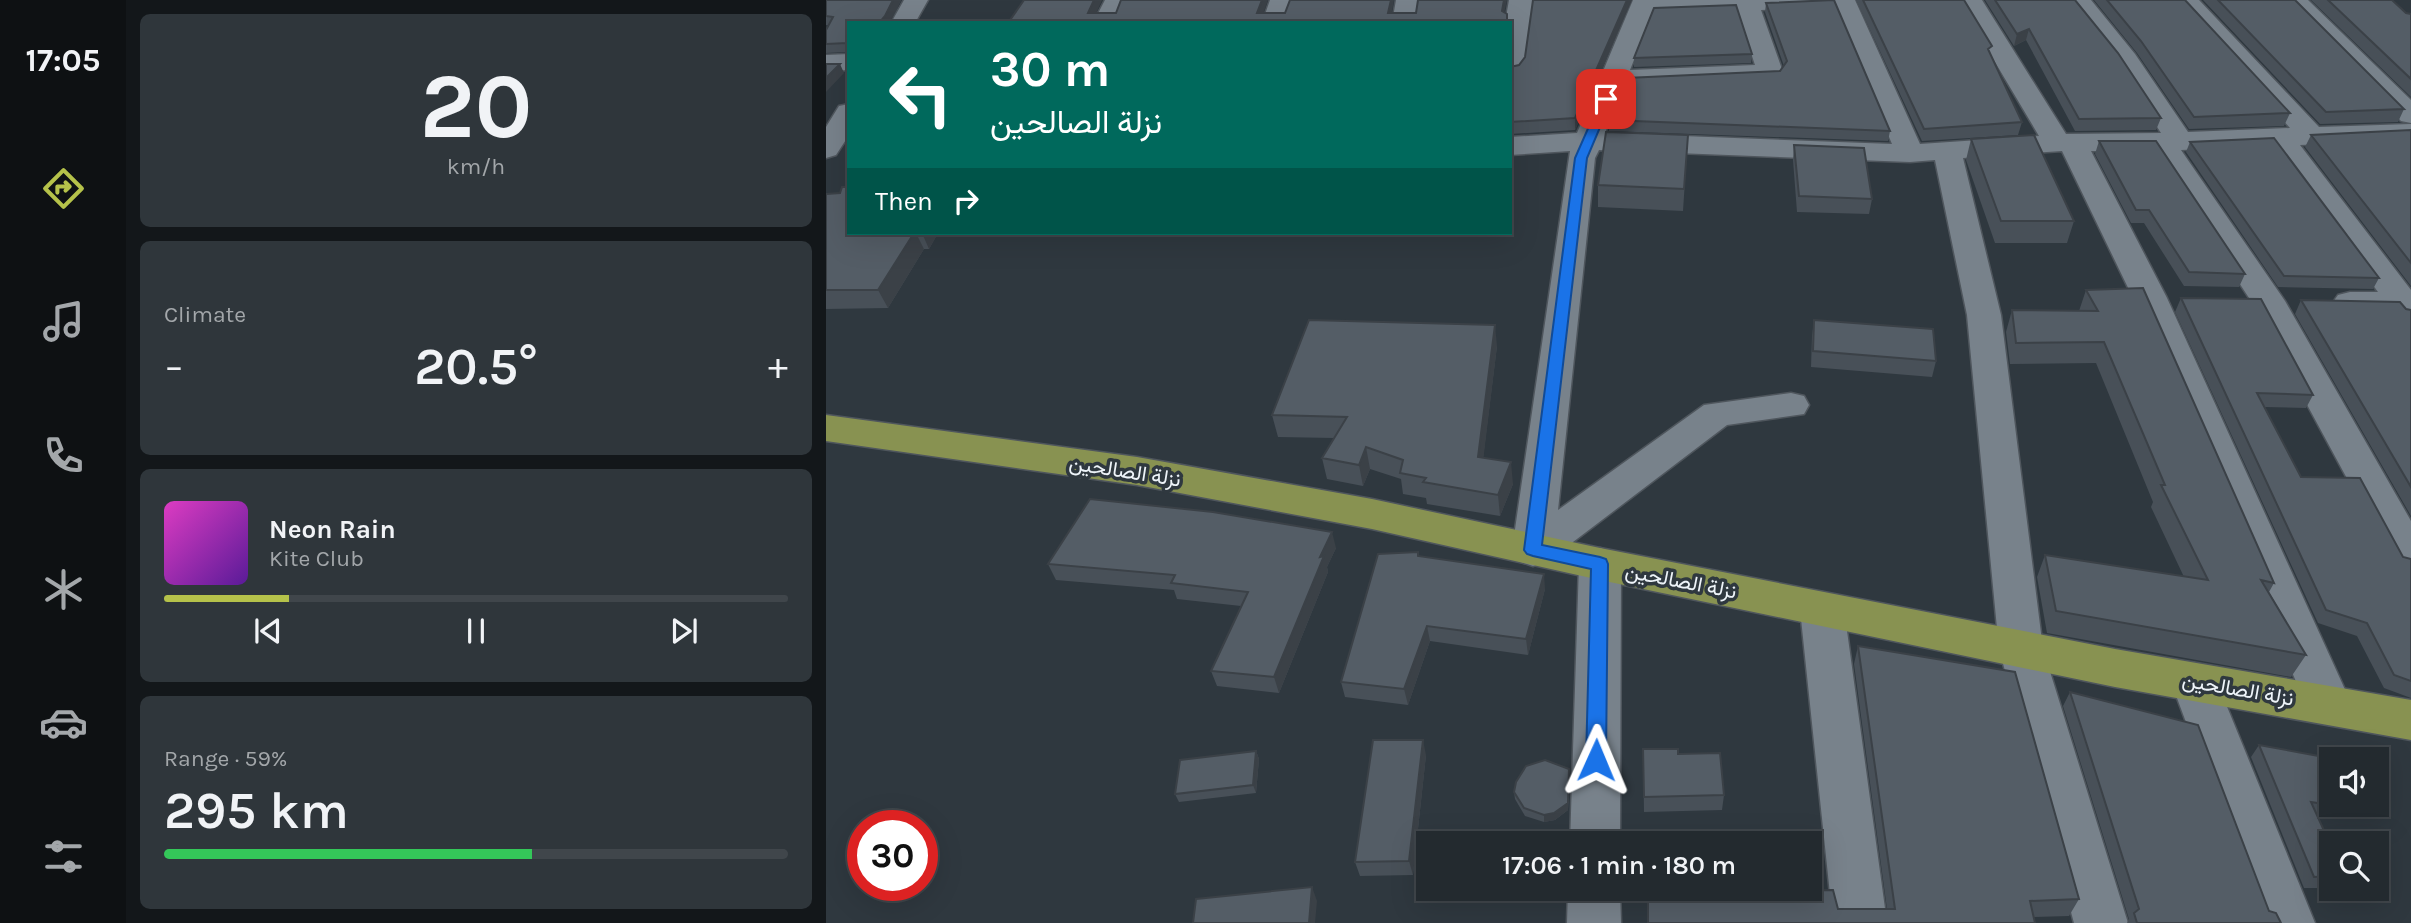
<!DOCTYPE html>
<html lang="en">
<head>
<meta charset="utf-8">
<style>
	body { margin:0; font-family:Karla,Vazirmatn,sans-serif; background:#2f363b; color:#f1f3f6; height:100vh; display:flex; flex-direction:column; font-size:26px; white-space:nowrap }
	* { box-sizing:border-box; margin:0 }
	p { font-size:23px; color:#a3a7aa }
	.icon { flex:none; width:38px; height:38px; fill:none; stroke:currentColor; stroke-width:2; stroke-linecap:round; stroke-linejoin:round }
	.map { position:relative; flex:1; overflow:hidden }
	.panel { display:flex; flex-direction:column; gap:14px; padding:14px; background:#13171a; width:700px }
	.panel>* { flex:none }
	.top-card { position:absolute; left:21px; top:21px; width:665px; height:214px; border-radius:0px; box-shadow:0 7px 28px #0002,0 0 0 2px #40464b; background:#00695c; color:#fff; overflow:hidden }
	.tools { position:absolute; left:1493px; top:747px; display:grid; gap:14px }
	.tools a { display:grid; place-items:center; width:70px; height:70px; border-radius:0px; background:#232a2f; box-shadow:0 7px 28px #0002,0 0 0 2px #40464b; font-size:35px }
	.speed { position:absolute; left:21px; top:810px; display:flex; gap:14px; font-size:35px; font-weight:700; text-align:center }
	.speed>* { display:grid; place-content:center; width:91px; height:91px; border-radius:50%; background:#232a2f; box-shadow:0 7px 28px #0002,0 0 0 2px #40464b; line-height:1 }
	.speed .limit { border:10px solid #d22; background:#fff; color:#111 }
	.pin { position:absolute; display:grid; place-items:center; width:60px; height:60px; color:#fff; margin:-30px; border-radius:14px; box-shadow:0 4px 10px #0006 }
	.me { position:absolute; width:77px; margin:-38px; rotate:1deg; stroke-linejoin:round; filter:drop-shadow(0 0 5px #0008) }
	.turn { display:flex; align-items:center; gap:24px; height:147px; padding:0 28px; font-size:32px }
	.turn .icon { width:91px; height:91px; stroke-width:2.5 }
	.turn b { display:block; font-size:49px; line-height:60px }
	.then { display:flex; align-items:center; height:66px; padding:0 28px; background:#0003; gap:14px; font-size:26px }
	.big { font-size:52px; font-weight:600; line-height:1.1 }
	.panel .tile { flex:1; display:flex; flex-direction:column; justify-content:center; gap:10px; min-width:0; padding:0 24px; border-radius:10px; background:#2f363b }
	.panel .dial { align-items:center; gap:0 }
	.dial b { font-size:91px; line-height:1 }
	.song { display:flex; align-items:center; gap:21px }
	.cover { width:84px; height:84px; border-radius:10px; background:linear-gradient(135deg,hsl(310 70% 55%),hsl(270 70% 35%)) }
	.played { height:7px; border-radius:4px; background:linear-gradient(90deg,#b5c24a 20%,#40464b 20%) }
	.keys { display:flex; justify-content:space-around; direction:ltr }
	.heat { display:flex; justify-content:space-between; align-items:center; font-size:38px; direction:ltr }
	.charge { height:10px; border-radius:5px; background:linear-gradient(90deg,#34c759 59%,#40464b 0) }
	.trip { position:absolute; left:590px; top:831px; width:406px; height:70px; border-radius:0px; background:#232a2f; box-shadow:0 7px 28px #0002,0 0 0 2px #40464b; font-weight:600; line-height:70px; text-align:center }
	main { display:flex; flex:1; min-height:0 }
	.dock { display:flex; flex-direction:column; width:126px; justify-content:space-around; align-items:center; background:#0e1113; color:#a3a7aa }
	.dock .icon { width:49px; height:49px }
	.dock .on { color:#b5c24a }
	.dock b { font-size:32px; color:#f1f3f6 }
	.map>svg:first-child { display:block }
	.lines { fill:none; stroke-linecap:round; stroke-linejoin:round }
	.minor-casing { stroke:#4f565d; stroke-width:3 }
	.major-casing { stroke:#4f565d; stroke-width:3 }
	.minor { fill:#78828b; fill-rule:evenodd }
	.major { fill:#889251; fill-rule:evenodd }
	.wall { fill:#485058 }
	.shaded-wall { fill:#3b4147 }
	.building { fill:#545d66; stroke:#3b4147; stroke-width:2 }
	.route { fill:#1a73e8; stroke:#114b97; stroke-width:2 }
	.labels { text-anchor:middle; stroke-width:7; stroke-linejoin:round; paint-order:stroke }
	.street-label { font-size:21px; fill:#eef4f9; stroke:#2f383f }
</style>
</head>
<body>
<main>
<nav class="dock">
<b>17:05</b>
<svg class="icon on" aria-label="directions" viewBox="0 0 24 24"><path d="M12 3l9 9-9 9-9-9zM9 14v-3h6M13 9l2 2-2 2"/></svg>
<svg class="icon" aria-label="music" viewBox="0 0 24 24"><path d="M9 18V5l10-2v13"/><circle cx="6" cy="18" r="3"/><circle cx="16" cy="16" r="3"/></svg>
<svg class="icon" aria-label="phone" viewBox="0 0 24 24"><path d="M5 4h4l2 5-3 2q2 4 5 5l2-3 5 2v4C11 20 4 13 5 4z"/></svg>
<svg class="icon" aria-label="climate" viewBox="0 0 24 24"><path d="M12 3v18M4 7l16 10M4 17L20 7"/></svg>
<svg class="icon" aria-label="car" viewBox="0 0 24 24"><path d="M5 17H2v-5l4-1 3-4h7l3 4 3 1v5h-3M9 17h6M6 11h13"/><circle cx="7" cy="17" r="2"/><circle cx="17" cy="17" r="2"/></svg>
<svg class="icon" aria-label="filters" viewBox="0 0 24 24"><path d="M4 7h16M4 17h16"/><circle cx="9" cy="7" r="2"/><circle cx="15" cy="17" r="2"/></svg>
</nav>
<section class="panel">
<div class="tile dial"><b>20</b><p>km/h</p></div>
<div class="tile"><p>Climate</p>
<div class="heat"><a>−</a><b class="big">20.5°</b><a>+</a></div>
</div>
<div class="tile">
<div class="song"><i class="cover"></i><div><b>Neon Rain</b><p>Kite Club</p></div></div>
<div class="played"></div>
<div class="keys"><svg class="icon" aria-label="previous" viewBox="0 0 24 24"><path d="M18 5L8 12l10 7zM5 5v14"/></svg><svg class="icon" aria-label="pause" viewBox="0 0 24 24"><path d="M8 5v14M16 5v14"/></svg><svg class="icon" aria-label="next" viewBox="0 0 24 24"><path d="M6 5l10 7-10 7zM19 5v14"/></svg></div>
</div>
<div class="tile"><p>Range · 59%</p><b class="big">295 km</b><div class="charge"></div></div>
</section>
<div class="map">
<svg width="1585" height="923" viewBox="0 0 1585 923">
	<rect width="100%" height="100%" fill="#2f383f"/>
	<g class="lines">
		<g class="minor-casing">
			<path id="minor" d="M 78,0 L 102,0 L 89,23 L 65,23 Z
				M 279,0 L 303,0 L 291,23 L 267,23 Z
				M 444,0 L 468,0 L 460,23 L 436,23 Z
				M 570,0 L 594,0 L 590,23 L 566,23 Z
				M 683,0 L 707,0 L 697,69 L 693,75 L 684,77 L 684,23 L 679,23 Z
				M 807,0 L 1029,0 L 1094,144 L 1213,136 L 1132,0 L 1156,0 L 1240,134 L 1335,133 L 1290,63 L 1240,0 L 1265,0 L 1309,54 L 1362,132 L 1464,128 L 1348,0 L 1373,0 L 1493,127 L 1585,124 L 1585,140 L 1474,145 L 1585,290 L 1585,323 L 1573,320 L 1568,313 L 1524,312 L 1512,309 L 1507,302 L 1512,295 L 1524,292 L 1552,292 L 1445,146 L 1355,150 L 1459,301 L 1585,521 L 1585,574 L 1570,569 L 1425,301 L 1327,151 L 1265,151 L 1341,298 L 1526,705 L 1519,719 L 1503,725 L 1487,719 L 1480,705 L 1307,298 L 1236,151 L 1137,158 L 1175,315 L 1217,649 L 1302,923 L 1248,923 L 1173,649 L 1141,315 L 1109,160 L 1084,162 L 773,150 L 769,158 L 732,510 L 878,405 L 965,393 L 978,396 L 983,405 L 978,414 L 901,425 L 722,561 L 707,566 L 692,561 L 686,550 L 744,151 L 684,155 L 684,137 L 751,133 ZM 1008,7 L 1066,144 L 779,133 L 798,86 L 953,78 L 957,72 L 935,10 ZM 911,11 L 929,65 L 804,70 L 826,14 Z
				M 1456,0 L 1482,0 L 1585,100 L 1585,123 L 1575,121 Z
				M 23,54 L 23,70 L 0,71 L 0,55 Z
				M 23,104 L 23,135 L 10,155 L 0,158 L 0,127 L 13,106 Z
				M 774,548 L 789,553 L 795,564 L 794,844 L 744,844 L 753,564 L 759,553 Z
				M 996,592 L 1011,597 L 1018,609 L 1061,923 L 1007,923 L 974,609 L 981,597 Z
				M 1368,663 L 1384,669 L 1391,682 L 1489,923 L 1435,923 L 1345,682 L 1352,669 Z
				M 742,889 L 794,889 L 795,923 L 741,923 Z"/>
		</g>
		<g class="major-casing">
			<path id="major" d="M 0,415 L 311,457 L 546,499 L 774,548 L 1289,649 L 1585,700 L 1585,740 L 1289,687 L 774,580 L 546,529 L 311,485 L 0,441 Z"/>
		</g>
		<use href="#minor" class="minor"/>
		<use href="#major" class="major"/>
	</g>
	<path class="wall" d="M 0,0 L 75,0 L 64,23 L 23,23 L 23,59 L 21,52 L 0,53 L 0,30 L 3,25 L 0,25 Z
		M 707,0 L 806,0 L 749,130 L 684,134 L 684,67 L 693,65 L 699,57 Z
		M 1030,0 L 1138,0 L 1196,122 L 1192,135 L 1096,141 Z
		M 1159,0 L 1249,0 L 1335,118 L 1330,130 L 1249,131 L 1200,40 L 1188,46 Z
		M 1268,0 L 1359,0 L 1464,113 L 1458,126 L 1363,129 L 1311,53 Z
		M 1377,0 L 1469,0 L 1578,109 L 1572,122 L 1494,124 Z
		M 1485,0 L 1566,0 L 1580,13 L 1585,14 L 1585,97 Z
		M 940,3 L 1064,131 L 1062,141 L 783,131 L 783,120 L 954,71 L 958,66 L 939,12 Z
		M 926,54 L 925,63 L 808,67 L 808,58 Z
		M 1585,130 L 1585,286 L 1479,147 L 1485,135 Z
		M 862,135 L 857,211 L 772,207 L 772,185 Z
		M 1145,139 L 1248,221 L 1241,243 L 1169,243 L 1140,160 Z
		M 1273,141 L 1419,274 L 1413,287 L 1358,286 L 1318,223 L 1305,223 L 1269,154 Z
		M 1364,142 L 1553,278 L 1547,289 L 1452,287 L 1360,152 Z
		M 968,145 L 1046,199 L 1043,214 L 971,212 L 967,160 Z
		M 0,194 L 23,233 L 112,233 L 103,249 L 98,249 L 62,308 L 0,309 Z
		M 1260,290 L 1448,583 L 1443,592 L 1480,655 L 1465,677 L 1221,633 L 1211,577 L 1219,555 L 1358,577 L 1325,507 L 1327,502 L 1270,363 L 1184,364 L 1180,332 L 1186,310 L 1253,311 Z
		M 1355,298 L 1487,395 L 1480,408 L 1439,407 L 1475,477 L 1577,557 L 1585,559 L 1585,698 L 1558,688 L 1531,636 L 1492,623 L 1349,312 Z
		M 1475,300 L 1585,310 L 1585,516 L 1469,314 Z
		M 988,320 L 1110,361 L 1106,377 L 985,367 L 986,336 Z
		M 671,346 L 657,458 L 687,484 L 674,516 L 601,504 L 600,498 L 577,494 L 575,479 L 544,469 L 537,486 L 501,479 L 496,458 L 508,438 L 452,437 L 446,415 Z
		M 510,548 L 501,567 L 502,572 L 453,693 L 391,686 L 385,671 L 415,606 L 351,599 L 348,590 L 230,580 L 222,564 Z
		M 593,556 L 719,589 L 702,655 L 604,641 L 582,705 L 519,697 L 515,682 Z
		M 1032,646 L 1253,899 L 1243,916 L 1208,917 L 1209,923 L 821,923 L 822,889 L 931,891 L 1012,909 L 1061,909 L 1028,664 Z
		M 1244,692 L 1455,923 L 1301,923 L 1303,919 L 1237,706 Z
		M 1433,745 L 1520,807 L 1510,819 L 1491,816 L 1505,846 L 1505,888 L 1478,888 L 1425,757 Z
		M 817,749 L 852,754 L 898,795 L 896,810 L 818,812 Z
		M 430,751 L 433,759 L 430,793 L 353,802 L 349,794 Z
		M 600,755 L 587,875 L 534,876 L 529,862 Z
		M 744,777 L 742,810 L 729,820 L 718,822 L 699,816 L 689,799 L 688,792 Z"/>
	<path class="shaded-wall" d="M 67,0 L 75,0 L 64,23 L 53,23 Z
		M 268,0 L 276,0 L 266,23 L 262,13 Z
		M 436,0 L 442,0 L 434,23 L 431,13 Z
		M 565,0 L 568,0 L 564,23 L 562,13 Z
		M 678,0 L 681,0 L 676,23 L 676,11 Z
		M 801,0 L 806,0 L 749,130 L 749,118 Z
		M 1203,29 L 1200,40 L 1188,46 L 1191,34 Z
		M 14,64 L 18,73 L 0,92 L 0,78 Z
		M 88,233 L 90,233 L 98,249 L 62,308 L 52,290 Z
		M 96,233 L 112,233 L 103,249 Z
		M 669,325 L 671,346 L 655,478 L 652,457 Z
		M 540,447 L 544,469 L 537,486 L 533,465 Z
		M 685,462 L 687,484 L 674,516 L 672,495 Z
		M 506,532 L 510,548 L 501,567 L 502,572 L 453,693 L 448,677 L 494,557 Z
		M 718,574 L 719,589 L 702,655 L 700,639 Z
		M 601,626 L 604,641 L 582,705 L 578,689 Z
		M 597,740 L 600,755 L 587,875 L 583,861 Z
		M 430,751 L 433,759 L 430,793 L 427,785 Z
		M 743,769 L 742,810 L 729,820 L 718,822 L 718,815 Z
		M 486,887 L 491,901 L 489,923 L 483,923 Z"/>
	<path class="building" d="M 0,0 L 67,0 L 59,16 L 53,23 L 23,23 L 23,54 L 21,56 L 21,43 L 0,44 L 0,30 L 7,17 L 0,16 Z
		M 198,0 L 268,0 L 262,13 L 290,13 L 295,0 L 436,0 L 431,13 L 459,13 L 464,0 L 565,0 L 562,13 L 590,13 L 592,0 L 678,0 L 676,11 L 681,14 L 681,23 L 182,23 Z
		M 707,0 L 801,0 L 749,118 L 684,122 L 684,67 L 693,65 L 699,57 Z
		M 1008,0 L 1064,131 L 783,120 L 800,78 L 954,71 L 961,61 L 940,3 Z
		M 1037,0 L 1138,0 L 1166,46 L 1162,49 L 1196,122 L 1098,129 Z
		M 1169,0 L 1249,0 L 1292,53 L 1335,118 L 1253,119 L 1203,29 L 1191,34 Z
		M 1281,0 L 1359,0 L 1464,113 L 1368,117 L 1315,41 Z
		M 1392,0 L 1469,0 L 1578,109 L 1500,112 Z
		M 1502,0 L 1566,0 L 1580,13 L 1585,14 L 1585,79 Z
		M 910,5 L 926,54 L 808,58 L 828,8 Z
		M 0,64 L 14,64 L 0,78 Z
		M 1585,130 L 1585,263 L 1485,135 Z
		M 780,132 L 862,135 L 858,189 L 772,185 Z
		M 1208,135 L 1248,221 L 1175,221 L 1145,139 Z
		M 1448,138 L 1553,278 L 1458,276 L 1364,142 Z
		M 1273,141 L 1330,141 L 1419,274 L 1363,272 L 1323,210 L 1310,210 Z
		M 968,145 L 1038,148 L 1046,199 L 973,196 Z
		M 16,187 L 23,187 L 23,233 L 88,233 L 52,290 L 0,290 L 0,194 L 14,193 Z
		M 1317,288 L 1448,583 L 1435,580 L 1480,655 L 1230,611 L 1219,555 L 1382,580 L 1335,485 L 1339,485 L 1278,342 L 1190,343 L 1186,310 L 1272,311 L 1260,290 Z
		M 1355,298 L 1435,299 L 1487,395 L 1431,393 L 1475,477 L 1534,478 L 1577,557 L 1585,559 L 1585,681 L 1568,675 L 1541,623 L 1500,610 Z
		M 1475,300 L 1574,302 L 1580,309 L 1585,310 L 1585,487 Z
		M 483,320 L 669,325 L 652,457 L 685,462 L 672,495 L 597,482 L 600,478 L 574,473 L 577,460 L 540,447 L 533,465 L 496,458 L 521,417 L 446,415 Z
		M 988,320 L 1107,329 L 1110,361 L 987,351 Z
		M 264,499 L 387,512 L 506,532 L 494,557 L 498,556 L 448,677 L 385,671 L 422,592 L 345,583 L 349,575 L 222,564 Z
		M 592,552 L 592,556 L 718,574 L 700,639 L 601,626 L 578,689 L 515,682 L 552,554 Z
		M 1032,646 L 1189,672 L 1253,899 L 1204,901 L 1209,923 L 822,923 L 822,889 L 931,889 L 931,891 L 1007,890 L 1012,909 L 1069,909 Z
		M 1244,692 L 1372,725 L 1443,911 L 1450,913 L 1455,923 L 1311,923 L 1308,913 L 1313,909 Z
		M 547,740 L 597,740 L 583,861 L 529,862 Z
		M 1433,745 L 1498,757 L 1505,773 L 1505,805 L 1485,802 L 1505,846 L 1505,876 L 1488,877 Z
		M 817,749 L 852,749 L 852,754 L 894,753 L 898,795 L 818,797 Z
		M 430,751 L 427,785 L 349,794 L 354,760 Z
		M 719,760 L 743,769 L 742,803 L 728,813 L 718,815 L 698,808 L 688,792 L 690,782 L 700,766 Z
		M 486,887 L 483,923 L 367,923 L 370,899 Z"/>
	<path class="route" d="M 780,96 L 786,99 L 761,158 L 716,545 L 774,557 L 780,559 L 782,564 L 780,760 L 777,766 L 770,768 L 763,766 L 760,760 L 765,569 L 707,556 L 701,554 L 698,550 L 749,158 L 775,99 Z"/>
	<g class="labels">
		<g class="street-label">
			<text transform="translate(299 471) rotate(9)" y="7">نزلة الصالحين</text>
			<text transform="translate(855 581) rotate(11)" y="7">نزلة الصالحين</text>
			<text transform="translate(1412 689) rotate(10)" y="7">نزلة الصالحين</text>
		</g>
	</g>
</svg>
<div class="tools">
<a><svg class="icon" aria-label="sound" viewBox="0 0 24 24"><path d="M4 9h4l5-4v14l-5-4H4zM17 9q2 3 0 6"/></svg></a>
<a><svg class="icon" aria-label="search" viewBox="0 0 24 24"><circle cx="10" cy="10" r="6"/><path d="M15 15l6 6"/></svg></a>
</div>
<div class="speed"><div class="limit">30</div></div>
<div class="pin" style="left:780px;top:99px;background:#d93025"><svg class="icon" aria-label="arrive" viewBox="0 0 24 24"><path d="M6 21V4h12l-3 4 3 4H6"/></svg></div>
<svg class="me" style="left:770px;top:760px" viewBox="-20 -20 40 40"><path d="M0-17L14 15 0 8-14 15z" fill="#1a73e8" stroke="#fff" stroke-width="4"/></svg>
<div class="trip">17:06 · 1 min · 180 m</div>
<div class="top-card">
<div class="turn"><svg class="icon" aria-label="left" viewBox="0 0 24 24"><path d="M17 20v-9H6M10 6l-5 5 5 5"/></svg><div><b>30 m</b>نزلة الصالحين</div></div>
<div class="then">Then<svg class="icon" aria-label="right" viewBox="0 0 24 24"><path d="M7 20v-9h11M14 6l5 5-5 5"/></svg></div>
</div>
</div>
</main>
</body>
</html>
